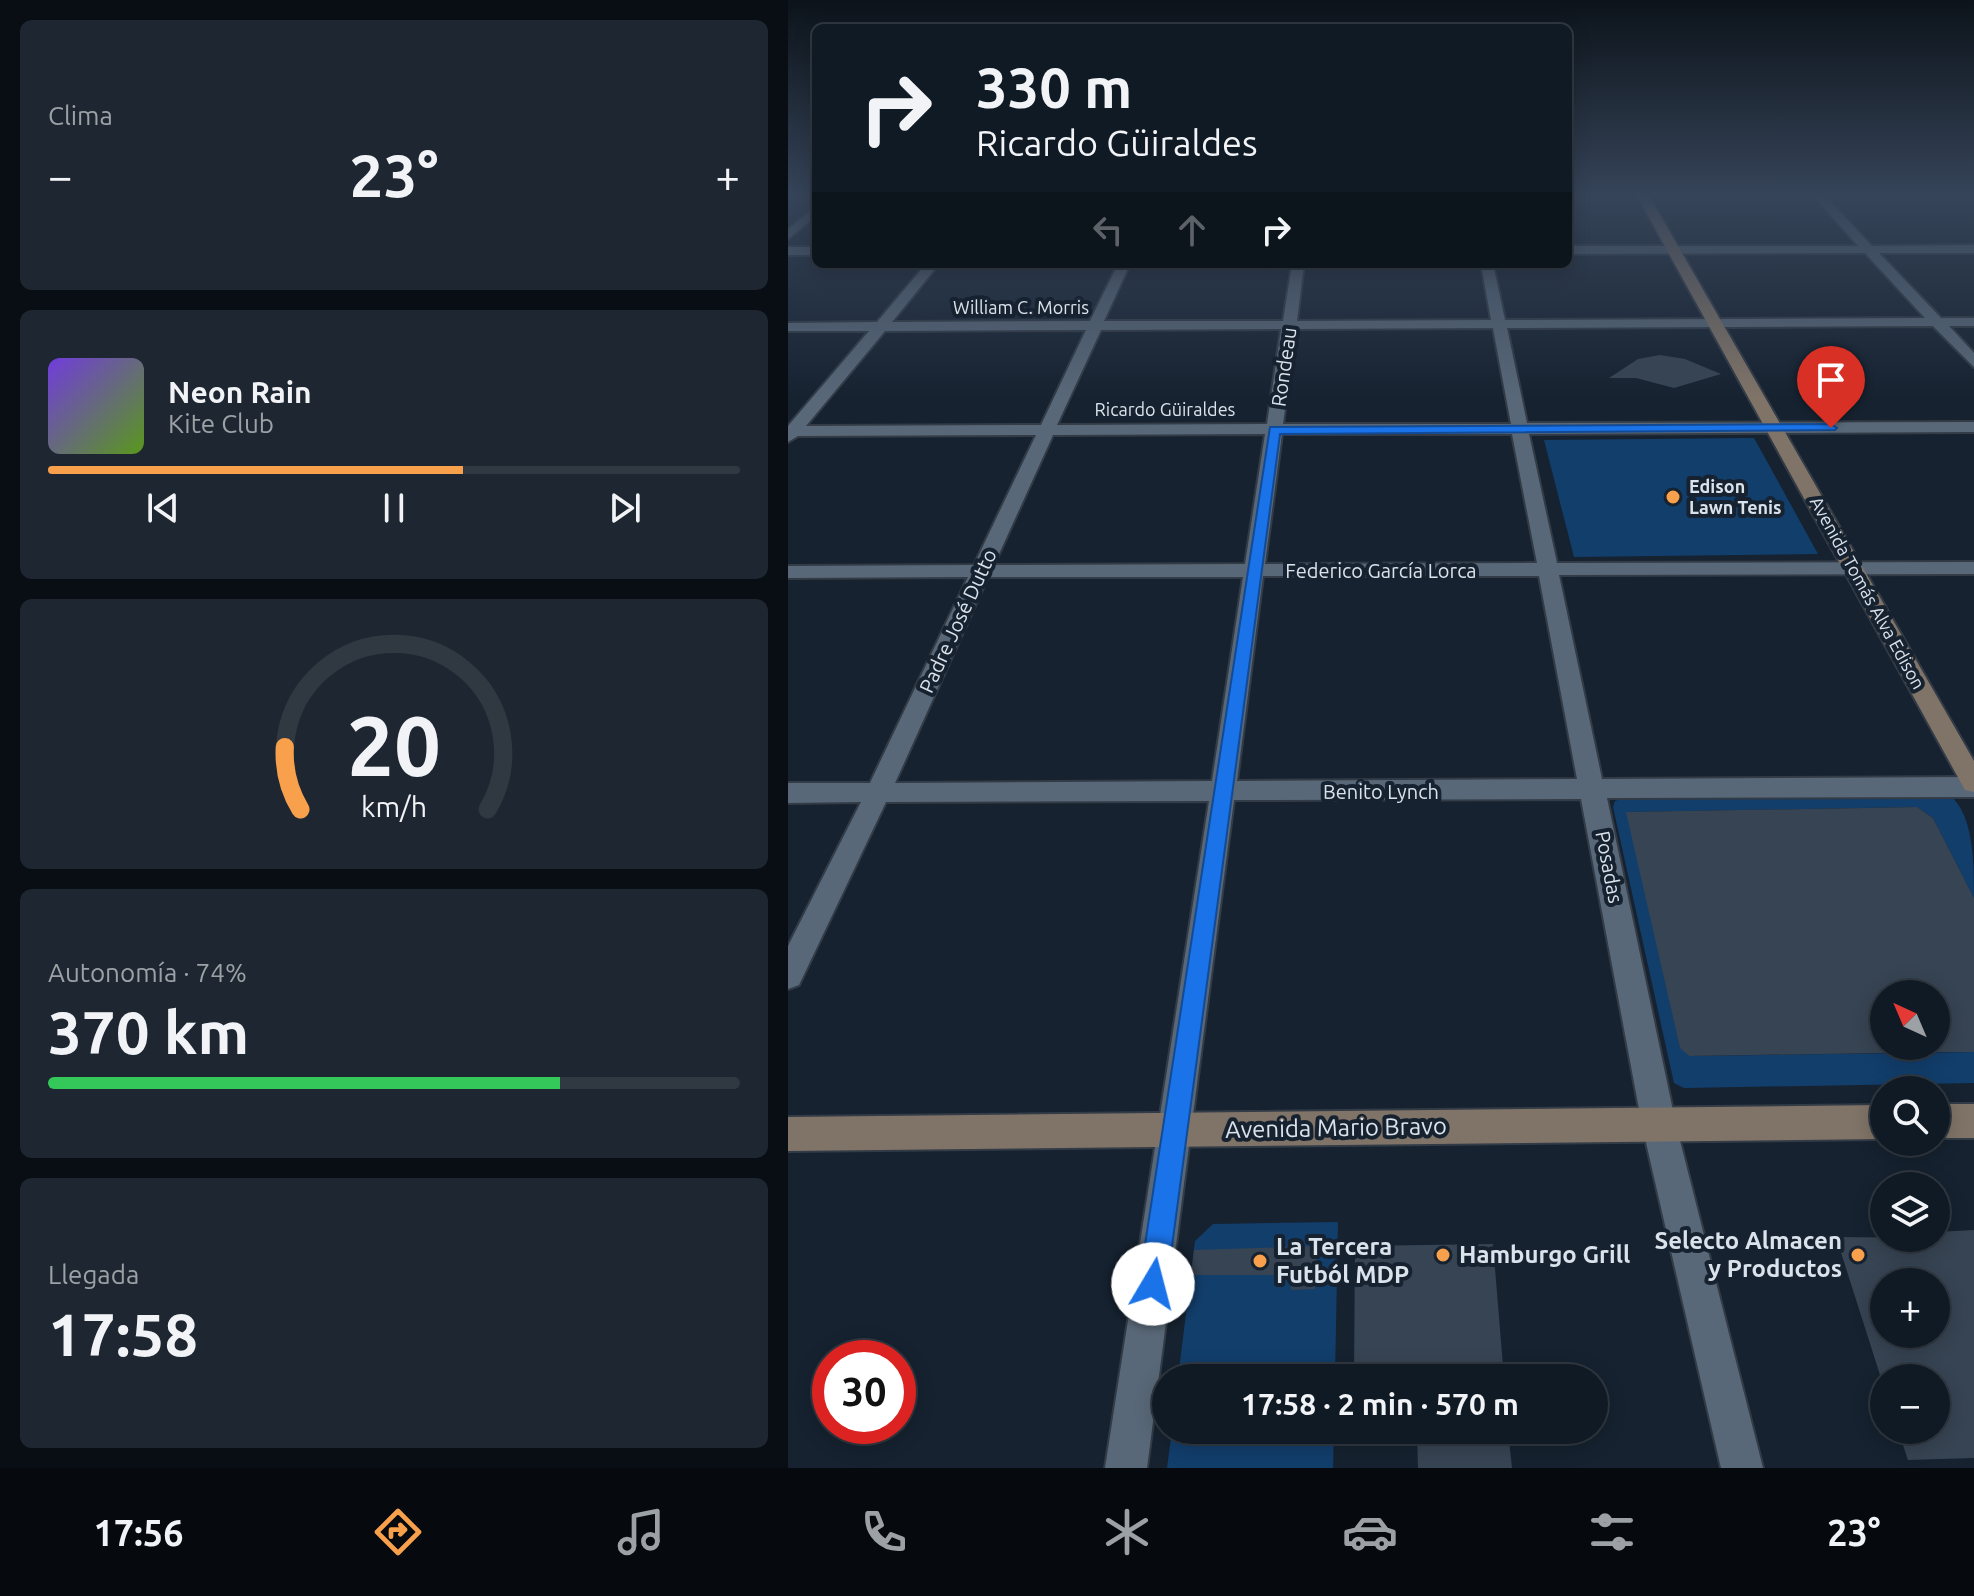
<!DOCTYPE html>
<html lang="es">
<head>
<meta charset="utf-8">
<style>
	body { margin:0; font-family:Ubuntu,sans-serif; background:#1e2731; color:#f1f3f6; height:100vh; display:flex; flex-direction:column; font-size:30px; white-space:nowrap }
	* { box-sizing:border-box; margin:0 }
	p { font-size:26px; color:#9ca1a6 }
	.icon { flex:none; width:44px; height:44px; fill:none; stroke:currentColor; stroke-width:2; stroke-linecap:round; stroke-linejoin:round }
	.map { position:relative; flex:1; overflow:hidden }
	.details { display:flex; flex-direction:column; gap:20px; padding:20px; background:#090e14; width:788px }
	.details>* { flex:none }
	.guide { position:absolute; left:24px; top:24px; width:760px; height:244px; border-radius:12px; box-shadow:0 4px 20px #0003,0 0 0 2px #303841; background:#101a24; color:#f1f3f6; overflow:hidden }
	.needle { width:52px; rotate:316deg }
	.tools { position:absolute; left:1082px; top:980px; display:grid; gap:16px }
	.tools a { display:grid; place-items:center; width:80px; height:80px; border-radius:50%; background:#101a24; box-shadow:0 4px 20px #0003,0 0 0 2px #303841; font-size:40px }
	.speed { position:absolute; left:24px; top:1340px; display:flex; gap:16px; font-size:40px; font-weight:700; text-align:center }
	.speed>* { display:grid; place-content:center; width:104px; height:104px; border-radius:50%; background:#101a24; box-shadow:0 4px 20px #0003,0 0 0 2px #303841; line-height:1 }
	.speed .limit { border:12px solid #d22; background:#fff; color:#111 }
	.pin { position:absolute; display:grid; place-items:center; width:68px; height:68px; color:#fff; margin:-82px -34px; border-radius:50% 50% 50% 0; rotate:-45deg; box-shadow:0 0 8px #0007 }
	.pin .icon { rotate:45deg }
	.me { position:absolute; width:88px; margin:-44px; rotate:8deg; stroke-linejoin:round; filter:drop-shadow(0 0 6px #0008) }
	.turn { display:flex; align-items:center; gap:28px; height:168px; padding:0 32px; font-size:36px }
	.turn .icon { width:104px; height:104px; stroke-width:2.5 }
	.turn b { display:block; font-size:56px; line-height:68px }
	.lanes { display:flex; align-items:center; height:76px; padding:0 32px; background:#0003; justify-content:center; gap:40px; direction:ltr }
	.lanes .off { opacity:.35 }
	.big { font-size:60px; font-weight:600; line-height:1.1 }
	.details .card { flex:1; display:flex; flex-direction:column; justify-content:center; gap:12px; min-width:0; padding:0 28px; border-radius:12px; background:#1e2731 }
	.details .dial { align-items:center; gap:0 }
	.dial svg { height:208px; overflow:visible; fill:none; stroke:#303841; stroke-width:7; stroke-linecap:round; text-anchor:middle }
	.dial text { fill:#f1f3f6; stroke:none }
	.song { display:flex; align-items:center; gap:24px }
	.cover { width:96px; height:96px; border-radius:12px; background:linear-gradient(135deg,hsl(260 70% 55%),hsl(90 70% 35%)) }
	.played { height:8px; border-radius:4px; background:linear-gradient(90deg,#f8a04b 60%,#303841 60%) }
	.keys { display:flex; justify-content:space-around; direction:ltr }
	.heat { display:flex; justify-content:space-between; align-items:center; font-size:44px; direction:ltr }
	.charge { height:12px; border-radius:6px; background:linear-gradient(90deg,#34c759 74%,#303841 0) }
	.trip { position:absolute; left:364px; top:1364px; width:456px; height:80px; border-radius:40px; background:#101a24; box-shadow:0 4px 20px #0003,0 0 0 2px #303841; font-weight:600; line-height:80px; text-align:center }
	.menu { display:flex; height:128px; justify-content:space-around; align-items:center; background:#060a0e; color:#9ca1a6 }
	.menu .icon { width:56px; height:56px }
	.menu .current { color:#f8a04b }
	.menu b { font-size:36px; color:#f1f3f6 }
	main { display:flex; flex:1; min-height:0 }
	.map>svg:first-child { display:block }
	.green { fill:#123e6c }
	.building { fill:#374453; fill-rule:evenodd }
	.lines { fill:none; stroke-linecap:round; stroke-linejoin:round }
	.street-casing { stroke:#323b46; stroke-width:4 }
	.secondary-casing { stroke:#323b46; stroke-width:4 }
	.street { fill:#596878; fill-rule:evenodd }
	.secondary { fill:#807468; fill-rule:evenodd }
	.route { fill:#1a73e8; stroke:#114b97; stroke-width:2 }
	.poi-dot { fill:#f8a04b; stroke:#162230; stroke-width:3 }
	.labels { text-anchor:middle; stroke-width:8; stroke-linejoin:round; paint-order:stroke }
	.far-street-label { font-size:18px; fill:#dae2eb; stroke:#162230 }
	.far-poi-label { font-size:18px; font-weight:bold; fill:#dae2eb; stroke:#162230; text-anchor:start }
	.street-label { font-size:20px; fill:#dae2eb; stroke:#162230 }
	.near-street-label { font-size:24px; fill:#dae2eb; stroke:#162230 }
	.near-poi-label { font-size:24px; font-weight:bold; fill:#dae2eb; stroke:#162230; text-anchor:start }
</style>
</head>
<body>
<main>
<section class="details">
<div class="card"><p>Clima</p>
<div class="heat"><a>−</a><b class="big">23°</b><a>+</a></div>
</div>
<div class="card">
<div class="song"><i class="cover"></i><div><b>Neon Rain</b><p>Kite Club</p></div></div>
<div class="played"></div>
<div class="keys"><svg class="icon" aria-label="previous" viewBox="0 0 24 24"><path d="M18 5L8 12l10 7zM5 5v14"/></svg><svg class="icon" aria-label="pause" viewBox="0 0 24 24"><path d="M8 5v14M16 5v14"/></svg><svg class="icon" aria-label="next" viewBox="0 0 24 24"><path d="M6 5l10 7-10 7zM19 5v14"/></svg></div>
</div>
<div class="card dial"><svg viewBox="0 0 100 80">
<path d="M14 69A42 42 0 1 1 86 69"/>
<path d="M14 69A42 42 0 0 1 8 45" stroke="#f8a04b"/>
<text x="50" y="56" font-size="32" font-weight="700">20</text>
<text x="50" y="72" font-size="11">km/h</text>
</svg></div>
<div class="card"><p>Autonomía · 74%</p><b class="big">370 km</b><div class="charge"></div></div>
<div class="card"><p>Llegada</p><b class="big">17:58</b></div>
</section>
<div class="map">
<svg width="1186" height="1468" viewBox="0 0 1186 1468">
	<rect width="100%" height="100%" fill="#162230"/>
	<path class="green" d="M 966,438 L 1030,554 L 786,557 L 756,440 Z
		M 1161,795 C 1186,813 1186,864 1186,898 L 1145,818 L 1129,807 L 839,812 L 892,1047 L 901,1056 L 1186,1052 L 1186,1083 L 896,1088 L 886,1083 L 825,807 L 827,801 L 835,798 Z
		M 550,1222 L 547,1378 L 390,1378 L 407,1241 L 425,1224 Z
		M 384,1430 L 546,1430 L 545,1468 L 379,1468 Z"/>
	<path class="building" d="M 872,355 L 897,359 L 933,374 L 886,388 L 848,378 L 821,378 L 850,359 Z
		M 1129,807 L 1145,818 L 1186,898 L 1186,1052 L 1148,1052 L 1148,994 L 1096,994 L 1096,1053 L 901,1056 L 892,1048 L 838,812 Z
		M 1186,1230 L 1186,1458 L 1120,1460 L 1110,1430 L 1148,1430 L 1148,1378 L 1093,1378 L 1048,1237 L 1148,1238 L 1148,1232 ZM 1096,1282 L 1148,1282 L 1148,1334 L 1096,1334 Z
		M 705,1244 L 716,1378 L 566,1378 L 567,1246 Z
		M 529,1246 L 527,1289 L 503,1290 L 503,1275 L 403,1275 L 406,1250 Z
		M 629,1430 L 720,1430 L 724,1468 L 630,1468 Z"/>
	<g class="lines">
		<g class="street-casing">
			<path id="street" d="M 1024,194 L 1035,194 L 1084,246 L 1186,245 L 1186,253 L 1091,253 L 1153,318 L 1186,318 L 1186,326 L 1161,326 L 1186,353 L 1186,367 L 1145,326 L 719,328 L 739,423 L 1186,422 L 1186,432 L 741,434 L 769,563 L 1186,562 L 1186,574 L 771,575 L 814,779 L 1186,777 L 1186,797 L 819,798 L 888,1125 L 975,1468 L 933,1468 L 854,1125 L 793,799 L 446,800 L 359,1468 L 317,1468 L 421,801 L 98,802 L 11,985 L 0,989 L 0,946 L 73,802 L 0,803 L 0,783 L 82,783 L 180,577 L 0,578 L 0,566 L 186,565 L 248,435 L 10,436 L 0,442 L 0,426 L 81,331 L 0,331 L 0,323 L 89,322 L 138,264 L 151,264 L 104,322 L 302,321 L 330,264 L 342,264 L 316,321 L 495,321 L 504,264 L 516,264 L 509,321 L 703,320 L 693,264 L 705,264 L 717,320 L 1137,318 L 1077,253 L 780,254 L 780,246 L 1070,246 ZM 705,328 L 723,424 L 495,424 L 508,329 ZM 493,329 L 479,424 L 269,425 L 313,330 ZM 298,330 L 253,425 L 18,426 L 97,331 ZM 477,434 L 457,564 L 206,565 L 265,435 ZM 494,434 L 724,434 L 749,563 L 477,564 ZM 475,576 L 751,576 L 789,779 L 449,781 ZM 200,577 L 455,577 L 424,781 L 107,783 Z
				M 28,207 L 28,216 L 0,239 L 0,229 Z
				M 0,247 L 28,247 L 28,255 L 0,255 Z"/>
		</g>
		<g class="secondary-casing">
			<path id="secondary" d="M 848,194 L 860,194 L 1186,761 L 1186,792 L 1177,790 Z
				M 1148,1104 L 1186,1104 L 1186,1138 L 1148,1138 Z
				M 1096,1105 L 1096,1139 L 0,1151 L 0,1117 Z"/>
		</g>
		<use href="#street" class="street"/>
		<use href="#secondary" class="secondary"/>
	</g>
	<linearGradient id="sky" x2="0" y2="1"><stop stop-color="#0c131a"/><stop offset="0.49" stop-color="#364459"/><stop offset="1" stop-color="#364459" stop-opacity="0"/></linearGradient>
	<rect width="1186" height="399" fill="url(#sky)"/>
	<path class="route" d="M 1043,424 L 1049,428 L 1047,430 L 492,434 L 379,1284 L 375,1294 L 365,1298 L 355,1294 L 351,1284 L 482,427 Z"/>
	<g class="poi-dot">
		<circle cx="885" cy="497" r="8"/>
		<circle cx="655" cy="1255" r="8"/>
		<circle cx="1070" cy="1255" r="8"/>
		<circle cx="472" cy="1261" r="8"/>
	</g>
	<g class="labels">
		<g class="far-street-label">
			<text x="233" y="314">William C. Morris</text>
			<text x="377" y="416">Ricardo Güiraldes</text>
			<text transform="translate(1079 593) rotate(61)" y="6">Avenida Tomás Alva Edison</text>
		</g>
		<g class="far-poi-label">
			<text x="901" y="493">Edison<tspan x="901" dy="21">Lawn Tenis</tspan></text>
		</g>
		<g class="street-label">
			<text transform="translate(496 367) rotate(-82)" y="7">Rondeau</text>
			<text x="593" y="578">Federico García Lorca</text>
			<text transform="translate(170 621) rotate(-65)" y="7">Padre José Dutto</text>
			<text x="593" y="799">Benito Lynch</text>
			<text transform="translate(821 867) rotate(79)" y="7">Posadas</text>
		</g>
		<g class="near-street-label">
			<text transform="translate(548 1128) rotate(-1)" y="8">Avenida Mario Bravo</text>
		</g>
		<g class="near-poi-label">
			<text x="1054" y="1249" text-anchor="end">Selecto Almacen<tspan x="1054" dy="28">y Productos</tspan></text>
			<text x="488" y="1255">La Tercera<tspan x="488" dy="28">Futból MDP</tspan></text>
			<text x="671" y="1263">Hamburgo Grill</text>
		</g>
	</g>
</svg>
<div class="tools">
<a><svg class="needle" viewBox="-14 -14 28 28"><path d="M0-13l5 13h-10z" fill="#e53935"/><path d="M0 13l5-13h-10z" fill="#9ca1a6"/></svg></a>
<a><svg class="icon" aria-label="search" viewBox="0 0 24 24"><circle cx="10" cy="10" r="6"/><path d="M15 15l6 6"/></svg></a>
<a><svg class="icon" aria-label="layers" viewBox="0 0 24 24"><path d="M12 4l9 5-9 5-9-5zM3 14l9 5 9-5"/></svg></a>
<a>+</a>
<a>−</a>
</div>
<div class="speed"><div class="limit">30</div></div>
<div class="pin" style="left:1043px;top:428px;background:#d93025"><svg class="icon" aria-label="arrive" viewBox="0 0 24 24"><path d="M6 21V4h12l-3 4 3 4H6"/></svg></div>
<svg class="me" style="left:365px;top:1284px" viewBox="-20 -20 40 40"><circle r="19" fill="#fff"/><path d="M0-13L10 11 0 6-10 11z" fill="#1a73e8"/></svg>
<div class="trip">17:58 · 2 min · 570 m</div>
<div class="guide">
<div class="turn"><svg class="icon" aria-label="right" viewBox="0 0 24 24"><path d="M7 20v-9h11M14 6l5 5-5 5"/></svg><div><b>330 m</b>Ricardo Güiraldes</div></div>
<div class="lanes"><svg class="icon off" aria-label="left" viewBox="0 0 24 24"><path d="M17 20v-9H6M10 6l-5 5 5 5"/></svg><svg class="icon off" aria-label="ahead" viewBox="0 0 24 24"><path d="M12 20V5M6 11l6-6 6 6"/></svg><svg class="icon" aria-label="right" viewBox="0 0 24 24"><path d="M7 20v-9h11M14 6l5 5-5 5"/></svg></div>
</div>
</div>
</main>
<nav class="menu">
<b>17:56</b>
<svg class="icon current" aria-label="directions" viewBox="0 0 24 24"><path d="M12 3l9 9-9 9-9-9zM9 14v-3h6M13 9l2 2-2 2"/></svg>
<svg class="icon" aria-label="music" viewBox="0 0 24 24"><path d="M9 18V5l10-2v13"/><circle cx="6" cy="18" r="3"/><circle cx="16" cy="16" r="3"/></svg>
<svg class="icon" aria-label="phone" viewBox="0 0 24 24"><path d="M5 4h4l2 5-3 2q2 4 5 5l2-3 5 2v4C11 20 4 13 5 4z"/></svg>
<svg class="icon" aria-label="climate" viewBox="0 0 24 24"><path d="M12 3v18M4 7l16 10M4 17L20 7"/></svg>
<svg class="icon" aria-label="car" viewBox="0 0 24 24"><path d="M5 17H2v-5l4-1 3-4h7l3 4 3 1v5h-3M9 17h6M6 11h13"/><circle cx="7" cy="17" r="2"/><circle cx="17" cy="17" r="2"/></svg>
<svg class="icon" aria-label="filters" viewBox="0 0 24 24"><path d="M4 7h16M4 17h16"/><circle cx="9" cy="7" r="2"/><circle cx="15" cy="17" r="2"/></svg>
<b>23°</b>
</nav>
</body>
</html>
